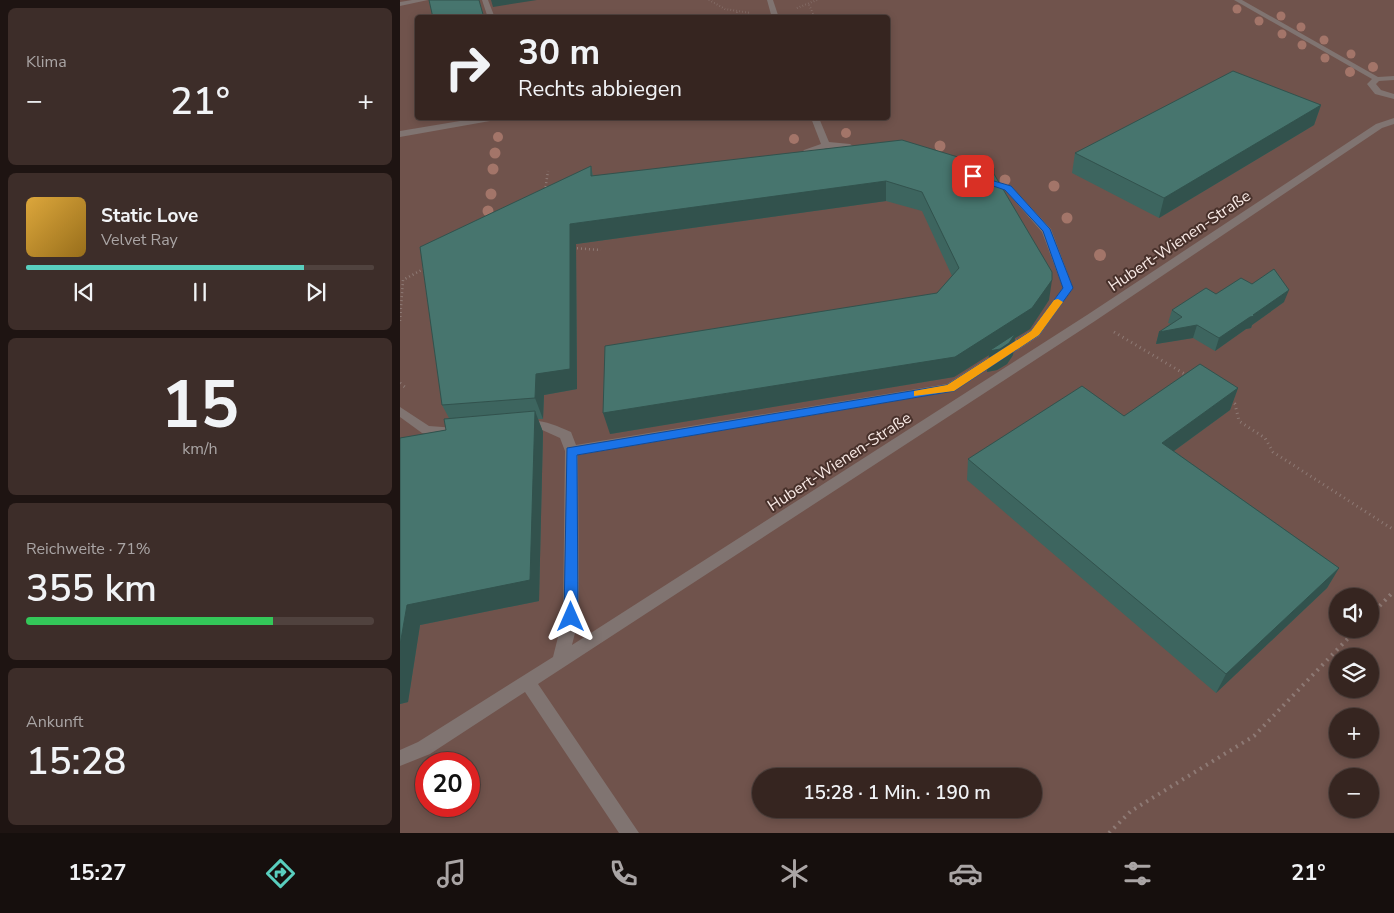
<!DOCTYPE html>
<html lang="de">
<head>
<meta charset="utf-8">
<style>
	body { margin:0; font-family:"Nunito Sans",sans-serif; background:#3d2d29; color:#f1f3f6; height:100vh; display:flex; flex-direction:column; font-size:19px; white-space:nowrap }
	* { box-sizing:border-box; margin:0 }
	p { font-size:16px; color:#aaa5a5 }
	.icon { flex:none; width:28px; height:28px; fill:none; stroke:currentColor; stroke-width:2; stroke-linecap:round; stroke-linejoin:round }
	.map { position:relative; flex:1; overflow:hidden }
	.panel { display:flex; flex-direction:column; gap:8px; padding:8px; background:#1e1412; width:400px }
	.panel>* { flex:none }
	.hud { position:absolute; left:15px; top:15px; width:475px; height:105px; border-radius:5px; box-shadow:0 2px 8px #0003,0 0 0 1px #50423e; background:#362520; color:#f1f3f6; overflow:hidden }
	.controls { position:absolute; left:929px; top:588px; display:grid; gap:10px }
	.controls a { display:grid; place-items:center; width:50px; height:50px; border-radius:50%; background:#362520; box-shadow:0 2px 8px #0003,0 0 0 1px #50423e; font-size:25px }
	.speed { position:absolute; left:15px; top:752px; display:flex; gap:10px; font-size:25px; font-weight:700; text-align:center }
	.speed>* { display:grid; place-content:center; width:65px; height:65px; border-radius:50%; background:#362520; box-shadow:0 2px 8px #0003,0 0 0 1px #50423e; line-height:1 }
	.speed .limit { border:8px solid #d22; background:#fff; color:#111 }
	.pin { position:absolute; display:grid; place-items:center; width:42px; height:42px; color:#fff; margin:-21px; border-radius:10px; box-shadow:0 2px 8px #0006 }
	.me { position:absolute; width:55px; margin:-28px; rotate:0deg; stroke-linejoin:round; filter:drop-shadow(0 0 4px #0008) }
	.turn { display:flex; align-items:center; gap:18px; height:105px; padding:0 20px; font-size:22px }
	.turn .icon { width:65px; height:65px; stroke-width:2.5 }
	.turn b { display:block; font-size:35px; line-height:42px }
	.big { font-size:38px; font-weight:600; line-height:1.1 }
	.panel .card { flex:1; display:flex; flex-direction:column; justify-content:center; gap:8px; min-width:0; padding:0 18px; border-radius:8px; background:#3d2d29 }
	.panel .dial { align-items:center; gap:0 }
	.dial b { font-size:65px; line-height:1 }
	.song { display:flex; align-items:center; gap:15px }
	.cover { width:60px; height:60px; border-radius:8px; background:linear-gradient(135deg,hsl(40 70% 55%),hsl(40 70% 35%)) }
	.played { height:5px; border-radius:2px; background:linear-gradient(90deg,#59cebe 80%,#50423e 80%) }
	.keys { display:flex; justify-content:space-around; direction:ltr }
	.heat { display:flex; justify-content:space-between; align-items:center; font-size:28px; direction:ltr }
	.charge { height:8px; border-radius:4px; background:linear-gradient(90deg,#34c759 71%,#50423e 0) }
	.trip { position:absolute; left:352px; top:768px; width:290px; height:50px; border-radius:25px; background:#362520; box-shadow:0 2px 8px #0003,0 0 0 1px #50423e; font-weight:600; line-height:50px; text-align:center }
	.tab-bar { display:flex; height:80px; justify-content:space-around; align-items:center; background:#160f0d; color:#aaa5a5 }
	.tab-bar .icon { width:35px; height:35px }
	.tab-bar .current { color:#59cebe }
	.tab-bar b { font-size:22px; color:#f1f3f6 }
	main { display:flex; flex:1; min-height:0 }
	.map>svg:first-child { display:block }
	.green { fill:#70534c; fill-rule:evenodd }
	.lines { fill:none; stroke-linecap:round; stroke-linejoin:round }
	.path-far3 { stroke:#8e7a75; stroke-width:2; stroke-dasharray:0.5 2.5; stroke-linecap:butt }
	.path-far2 { stroke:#8e7a75; stroke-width:2.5; stroke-dasharray:1 3; stroke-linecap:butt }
	.path-far1 { stroke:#8e7a75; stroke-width:3; stroke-dasharray:1 4; stroke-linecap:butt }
	.path { stroke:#8e7a75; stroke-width:4; stroke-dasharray:2 5; stroke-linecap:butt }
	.minor { fill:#807471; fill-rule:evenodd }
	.tree { fill:#a37569 }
	.wall { fill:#3d655f }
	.shaded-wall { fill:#32524d }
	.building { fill:#47756e; stroke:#32524d }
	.route { fill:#1a73e8; stroke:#114b97 }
	.slow { fill:#f59e0b }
	.labels { text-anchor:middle; stroke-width:4; stroke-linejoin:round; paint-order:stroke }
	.street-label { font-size:16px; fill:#f9eae6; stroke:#48312b }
</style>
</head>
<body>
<main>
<section class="panel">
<div class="card"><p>Klima</p>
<div class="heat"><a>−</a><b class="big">21°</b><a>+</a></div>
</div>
<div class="card">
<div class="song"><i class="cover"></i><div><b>Static Love</b><p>Velvet Ray</p></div></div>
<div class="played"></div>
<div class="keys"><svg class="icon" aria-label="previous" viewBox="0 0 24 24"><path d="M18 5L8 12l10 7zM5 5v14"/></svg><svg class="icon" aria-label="pause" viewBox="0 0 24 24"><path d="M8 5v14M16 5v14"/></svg><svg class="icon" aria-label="next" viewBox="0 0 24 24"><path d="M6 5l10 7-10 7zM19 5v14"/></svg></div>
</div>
<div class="card dial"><b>15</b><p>km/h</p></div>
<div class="card"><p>Reichweite · 71%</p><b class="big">355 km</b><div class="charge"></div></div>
<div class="card"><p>Ankunft</p><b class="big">15:28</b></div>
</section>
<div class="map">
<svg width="994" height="833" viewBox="0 0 994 833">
	<rect width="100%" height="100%" fill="#48312b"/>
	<path class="green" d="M 0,0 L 994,0 L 994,833 L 0,833 ZM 18,18 L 488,18 L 488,118 L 18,118 ZM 938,596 L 970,596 L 970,629 L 938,629 ZM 938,656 L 970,656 L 970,689 L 938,689 ZM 938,716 L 970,716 L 970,749 L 938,749 ZM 26,764 L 69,764 L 69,806 L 26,806 ZM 361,776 L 634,776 L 634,809 L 361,809 ZM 938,776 L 970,776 L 970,809 L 938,809 Z"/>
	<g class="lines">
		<path class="path-far3" d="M 309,0 L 325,9 L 351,13
			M 409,5 L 415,18
			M 397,8 L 417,0
			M 337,12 L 338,18"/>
		<path class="path-far2" d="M 145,191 L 148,171
			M 173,248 L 201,250
			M 0,321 L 3,280 L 27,267"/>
		<path class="path-far1" d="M 714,332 L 788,376
			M 0,383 L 7,389
			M 830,401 L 835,404 L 839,421 L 865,438 L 873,452 L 994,530"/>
		<path class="path" d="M 970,616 L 994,591
			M 709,833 L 731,811 L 854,736 L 957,629"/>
		<path class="minor" d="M 12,0 L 28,0 L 0,6 L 0,2 Z
			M 82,0 L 88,0 L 95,18 L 88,18 Z
			M 367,0 L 373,0 L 379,18 L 372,18 Z
			M 834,0 L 842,0 L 978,77 L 994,76 L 994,80 L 979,81 L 976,84 L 981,90 L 994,94 L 994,99 L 975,94 L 967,84 L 972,79 Z
			M 78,118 L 94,118 L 90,121 L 0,137 L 0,131 Z
			M 411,118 L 419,118 L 429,142 L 450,144 L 466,155 L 466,159 L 394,167 L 392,165 L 404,150 L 421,144 ZM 427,148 L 445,149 L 455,155 L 405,161 L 410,154 Z
			M 994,118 L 994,124 L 982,128 L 695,321 L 138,684 L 239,833 L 219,833 L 125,692 L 30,754 L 0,766 L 0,750 L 18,742 L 153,657 L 163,617 L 165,451 L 160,438 L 140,429 L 119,429 L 117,426 L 119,423 C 139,417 152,424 171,432 L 176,445 L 547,384 L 631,330 L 663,288 L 642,232 L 605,190 L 583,182 L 581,180 L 586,177 L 611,186 L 651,229 L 673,288 L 639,336 L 554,391 L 178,455 L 179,617 L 172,645 L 687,315 L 976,124 Z
			M 0,407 L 29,426 L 56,428 L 62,433 L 56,438 L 22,433 L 0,417 Z"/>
	</g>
	<g class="tree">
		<circle cx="837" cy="9" r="4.5"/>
		<circle cx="881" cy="16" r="4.5"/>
		<circle cx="859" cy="21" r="4.5"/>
		<circle cx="901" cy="27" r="4.5"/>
		<circle cx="882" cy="34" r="4.5"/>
		<circle cx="924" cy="40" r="4.5"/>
		<circle cx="902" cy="45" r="4.5"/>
		<circle cx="951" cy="54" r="4.5"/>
		<circle cx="925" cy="58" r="4.5"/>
		<circle cx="973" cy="67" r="5"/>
		<circle cx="950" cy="72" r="5"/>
		<circle cx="446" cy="133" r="5"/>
		<circle cx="98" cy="137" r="5"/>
		<circle cx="394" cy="139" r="5"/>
		<circle cx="540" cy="146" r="5.5"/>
		<circle cx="95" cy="153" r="5.5"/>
		<circle cx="93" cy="169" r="5.5"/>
		<circle cx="605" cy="180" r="5.5"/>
		<circle cx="654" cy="186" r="5.5"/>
		<circle cx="91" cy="194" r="5.5"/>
		<circle cx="88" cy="211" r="5.5"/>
		<circle cx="667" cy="218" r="5.5"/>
		<circle cx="700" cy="255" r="6"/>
	</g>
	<path class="wall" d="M 921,105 L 914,125 L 759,218 L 672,173 L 675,153 Z
		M 191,166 L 193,176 L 594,174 L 649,300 L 630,329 L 615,338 L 613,355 L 607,364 L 597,370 L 587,372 L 589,355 L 554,377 L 210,434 L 537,293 L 552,276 L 522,211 L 486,201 L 176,244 L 177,389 L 144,395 L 143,419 L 138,419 L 143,432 L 139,601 L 20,625 L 8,702 L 0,704 L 0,438 L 46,430 L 49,418 L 42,405 Z
		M 816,294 L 884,302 L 852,325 L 851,328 L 846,329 L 815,351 L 793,338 L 756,344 L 759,332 L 771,324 L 768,323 L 772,310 Z
		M 838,388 L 830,410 L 774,451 L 939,568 L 927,588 L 816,693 L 567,480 L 568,459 Z"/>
	<path class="shaded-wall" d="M 91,0 L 137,0 L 93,7 Z
		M 921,105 L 914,125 L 759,218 L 764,198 Z
		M 486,181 L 486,201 L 176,244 L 177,389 L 144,395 L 143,419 L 135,398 L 136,374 L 170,224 Z
		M 652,280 L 649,300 L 630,329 L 615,338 L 613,355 L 607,364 L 597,370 L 587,372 L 589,355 L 554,377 L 210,434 L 203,413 Z
		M 889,290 L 884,302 L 852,325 L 851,328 L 846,329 L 815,351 L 819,338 Z
		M 797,325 L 793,338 L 756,344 L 759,332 Z
		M 838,388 L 830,410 L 756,464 L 762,443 Z
		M 135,411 L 143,432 L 139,601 L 20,625 L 8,702 L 0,704 L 0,645 L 7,605 Z
		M 939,568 L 927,588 L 816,693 L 826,674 Z"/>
	<path class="building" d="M 29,0 L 79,0 L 84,18 L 33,18 Z
		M 833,71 L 921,105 L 764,198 L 675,153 Z
		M 502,140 L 594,168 L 594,174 L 652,272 L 652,280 L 632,308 L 555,357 L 203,413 L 205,346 L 537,293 L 559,268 L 522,192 L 486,181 L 170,224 L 170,369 L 136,374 L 135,398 L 42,405 L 20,247 L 191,166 L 191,176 Z
		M 874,269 L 889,290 L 853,315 L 855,316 L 850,317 L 819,338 L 797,325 L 759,332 L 782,317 L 772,310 L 806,288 L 816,294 L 841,278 L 852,284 Z
		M 615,334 L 609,343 L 600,349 L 589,351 Z
		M 800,364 L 838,388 L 762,443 L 939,568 L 826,674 L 568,459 L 682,386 L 724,416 Z
		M 135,411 L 130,580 L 7,605 L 0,645 L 0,438 L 46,430 L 44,419 Z"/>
	<path class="route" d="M 570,174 L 611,186 L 650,229 L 673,288 L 639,335 L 554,391 L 177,455 L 178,617 L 176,621 L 166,621 L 164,617 L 167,448 L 547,385 L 631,331 L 663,288 L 643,231 L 605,190 L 570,178 Z"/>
	<path class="slow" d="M 658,299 L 663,302 L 639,335 L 554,391 L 514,396 L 514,391 L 547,385 L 631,331 L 654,300 Z"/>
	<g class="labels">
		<g class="street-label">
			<text transform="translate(779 240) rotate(-34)" y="6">Hubert-Wienen-Straße</text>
			<text transform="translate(439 461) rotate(-33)" y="6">Hubert-Wienen-Straße</text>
		</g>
	</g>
</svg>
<div class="controls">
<a><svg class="icon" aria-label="sound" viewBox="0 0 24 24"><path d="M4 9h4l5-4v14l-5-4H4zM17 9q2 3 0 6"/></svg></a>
<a><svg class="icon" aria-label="layers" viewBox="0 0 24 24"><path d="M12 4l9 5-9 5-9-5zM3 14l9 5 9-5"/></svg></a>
<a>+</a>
<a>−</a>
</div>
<div class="speed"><div class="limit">20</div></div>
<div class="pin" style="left:573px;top:176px;background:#d93025"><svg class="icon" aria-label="arrive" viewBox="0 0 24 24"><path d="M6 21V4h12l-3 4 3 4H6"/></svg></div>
<svg class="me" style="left:171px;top:617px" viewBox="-20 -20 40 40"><path d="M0-17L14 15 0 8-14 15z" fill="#1a73e8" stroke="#fff" stroke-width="4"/></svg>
<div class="trip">15:28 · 1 Min. · 190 m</div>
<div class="hud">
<div class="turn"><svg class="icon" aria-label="right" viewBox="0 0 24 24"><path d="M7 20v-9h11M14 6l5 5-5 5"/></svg><div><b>30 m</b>Rechts abbiegen</div></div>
</div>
</div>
</main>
<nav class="tab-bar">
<b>15:27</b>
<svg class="icon current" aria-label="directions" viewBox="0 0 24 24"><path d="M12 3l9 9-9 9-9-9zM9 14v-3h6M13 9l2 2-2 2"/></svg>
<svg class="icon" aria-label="music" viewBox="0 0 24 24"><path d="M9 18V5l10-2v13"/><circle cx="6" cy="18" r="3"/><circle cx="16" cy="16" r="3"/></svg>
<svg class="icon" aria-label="phone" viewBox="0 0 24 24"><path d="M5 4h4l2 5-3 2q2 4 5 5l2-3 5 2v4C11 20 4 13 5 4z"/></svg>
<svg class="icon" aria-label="climate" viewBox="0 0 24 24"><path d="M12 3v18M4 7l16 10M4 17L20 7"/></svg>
<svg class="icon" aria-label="car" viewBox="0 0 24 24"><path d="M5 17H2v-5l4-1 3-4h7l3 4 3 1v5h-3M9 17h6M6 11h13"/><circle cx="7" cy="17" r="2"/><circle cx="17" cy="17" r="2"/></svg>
<svg class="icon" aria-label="filters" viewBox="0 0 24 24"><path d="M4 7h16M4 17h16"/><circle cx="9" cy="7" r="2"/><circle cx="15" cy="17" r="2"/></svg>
<b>21°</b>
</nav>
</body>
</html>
